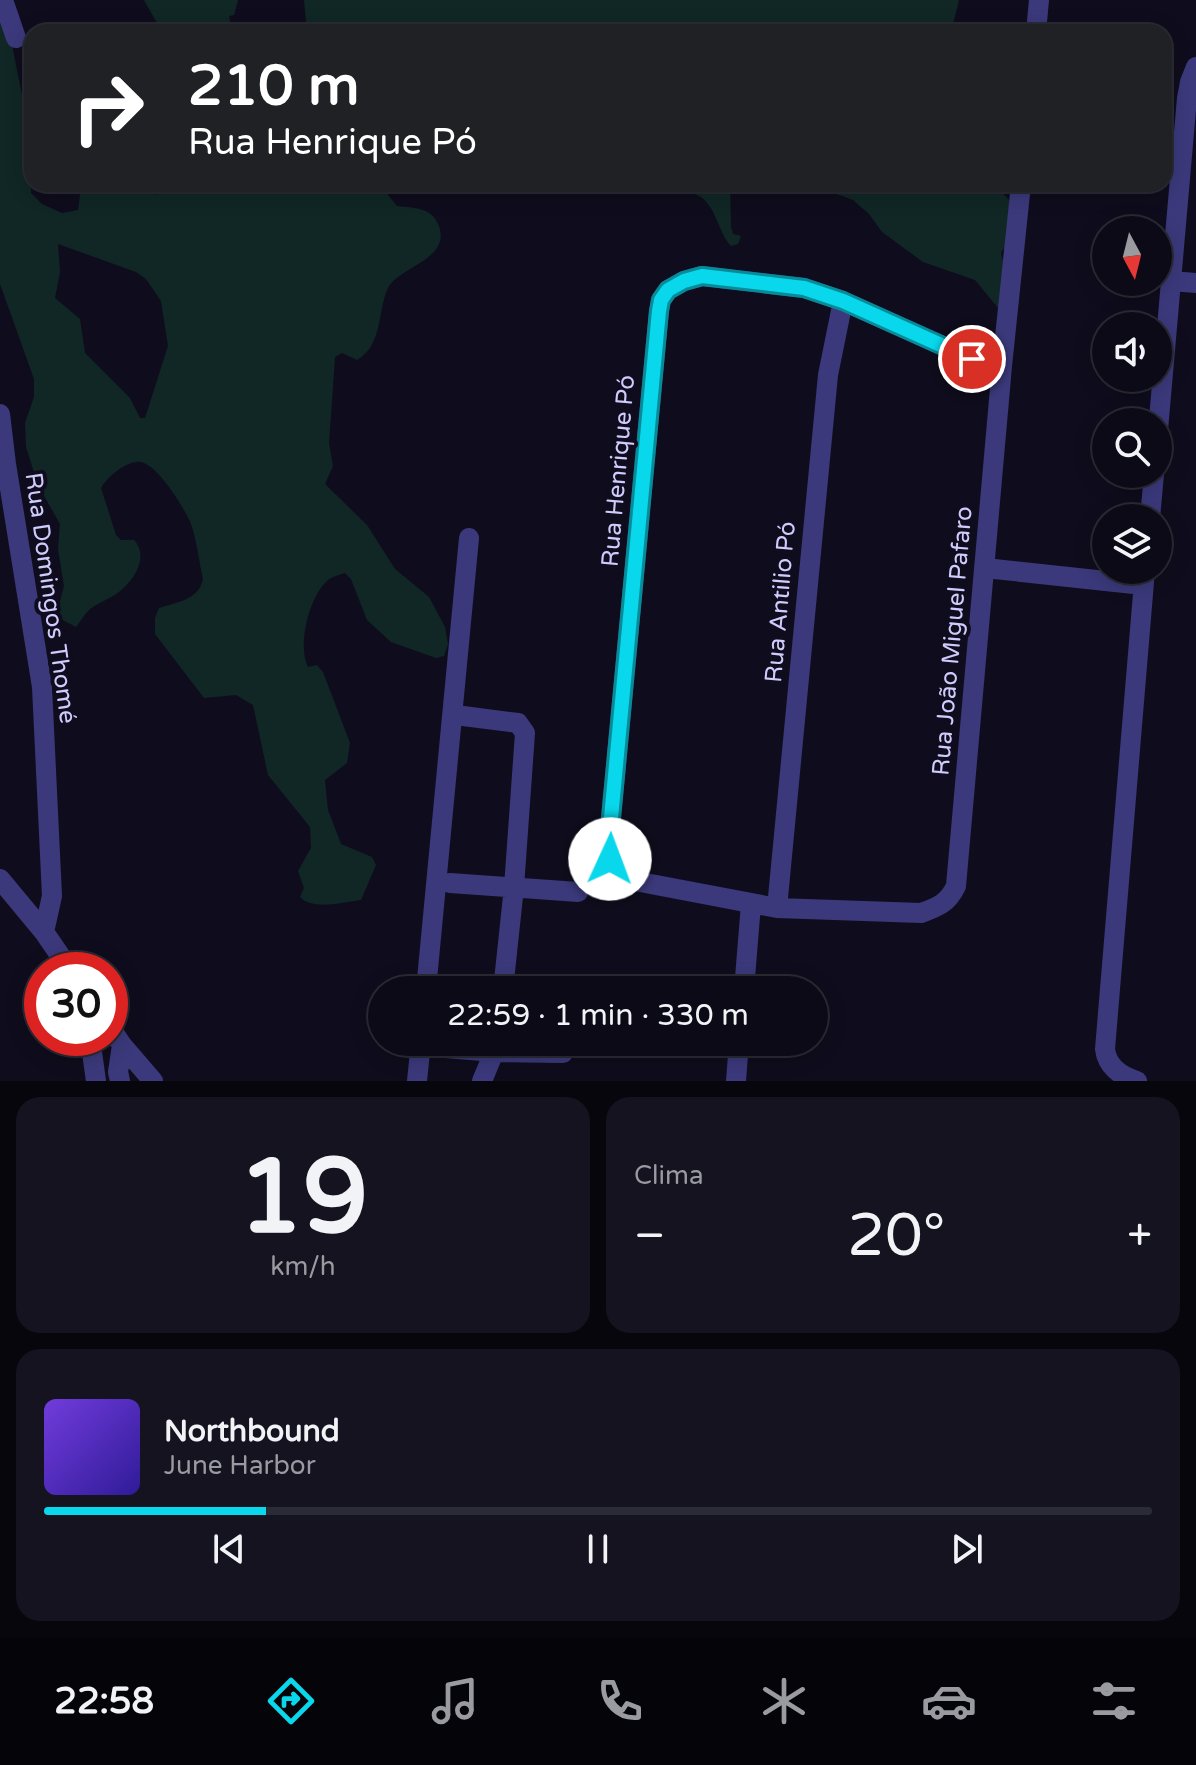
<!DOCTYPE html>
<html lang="pt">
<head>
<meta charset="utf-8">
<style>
	body { margin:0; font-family:"Varela Round",sans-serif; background:#14131f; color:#f1f3f6; height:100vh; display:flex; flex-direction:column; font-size:30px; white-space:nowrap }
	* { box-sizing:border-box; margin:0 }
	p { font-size:26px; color:#9a9aa1 }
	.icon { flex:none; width:44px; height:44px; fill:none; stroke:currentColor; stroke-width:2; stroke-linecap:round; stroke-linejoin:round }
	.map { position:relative; height:1081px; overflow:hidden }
	.details { display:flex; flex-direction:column; gap:16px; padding:16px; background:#06060c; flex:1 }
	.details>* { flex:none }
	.guide { position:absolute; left:24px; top:24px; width:1148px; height:168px; border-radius:24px; box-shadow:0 4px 20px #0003,0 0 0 2px #2b2b35; background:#202124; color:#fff; overflow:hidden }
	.needle { width:52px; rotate:173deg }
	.tools { position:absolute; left:1092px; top:216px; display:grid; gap:16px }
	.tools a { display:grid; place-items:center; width:80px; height:80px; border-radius:50%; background:#0b0a16; box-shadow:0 4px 20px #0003,0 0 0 2px #2b2b35; font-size:40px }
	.speed { position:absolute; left:24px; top:952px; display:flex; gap:16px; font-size:40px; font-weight:700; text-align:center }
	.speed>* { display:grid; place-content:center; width:104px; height:104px; border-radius:50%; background:#0b0a16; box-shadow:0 4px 20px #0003,0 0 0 2px #2b2b35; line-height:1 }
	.speed .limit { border:12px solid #d22; background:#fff; color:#111 }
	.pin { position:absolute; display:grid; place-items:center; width:68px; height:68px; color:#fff; margin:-34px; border:4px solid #fff; border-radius:50%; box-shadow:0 2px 8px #0007 }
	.me { position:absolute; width:88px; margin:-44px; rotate:2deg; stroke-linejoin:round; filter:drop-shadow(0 0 6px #0008) }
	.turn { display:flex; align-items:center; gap:28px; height:168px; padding:0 32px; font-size:36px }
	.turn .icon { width:104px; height:104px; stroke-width:2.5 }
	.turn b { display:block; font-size:56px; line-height:68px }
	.big { font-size:60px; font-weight:600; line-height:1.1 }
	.details .widget { flex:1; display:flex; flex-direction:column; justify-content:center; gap:12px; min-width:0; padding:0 28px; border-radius:24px; background:#14131f }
	.details .dial { align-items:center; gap:0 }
	.dial b { font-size:104px; line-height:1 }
	.song { display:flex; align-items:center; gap:24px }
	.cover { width:96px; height:96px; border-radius:12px; background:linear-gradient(135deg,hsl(260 70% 55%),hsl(250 70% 35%)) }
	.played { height:8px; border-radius:4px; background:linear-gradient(90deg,#09d7eb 20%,#2b2b35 20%) }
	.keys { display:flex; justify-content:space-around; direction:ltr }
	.heat { display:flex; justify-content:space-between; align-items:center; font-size:44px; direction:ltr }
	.details .tiles { flex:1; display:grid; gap:16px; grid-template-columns:1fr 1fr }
	.widget:last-child { grid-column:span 2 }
	.trip { position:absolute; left:368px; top:976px; width:460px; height:80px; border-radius:40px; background:#0b0a16; box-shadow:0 4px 20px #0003,0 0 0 2px #2b2b35; font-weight:600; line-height:80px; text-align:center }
	.tab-bar { display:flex; height:128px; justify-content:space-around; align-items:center; background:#040409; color:#9a9aa1 }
	.tab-bar .icon { width:56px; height:56px }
	.tab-bar .on { color:#09d7eb }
	.tab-bar b { font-size:36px; color:#f1f3f6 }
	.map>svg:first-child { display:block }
	.green { fill:#102726; fill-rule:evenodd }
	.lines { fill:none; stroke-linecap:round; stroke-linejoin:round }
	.minor { stroke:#3b397b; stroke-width:20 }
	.route-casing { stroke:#068c99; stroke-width:20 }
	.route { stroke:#09d7eb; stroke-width:14 }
	.labels { text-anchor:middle; stroke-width:8; stroke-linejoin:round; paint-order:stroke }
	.street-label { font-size:24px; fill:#d0cbfd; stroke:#0f0d1d }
</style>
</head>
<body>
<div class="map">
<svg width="1196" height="1081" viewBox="0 0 1196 1081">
	<rect width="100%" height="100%" fill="#0f0d1d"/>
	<path class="green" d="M 144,0 L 238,0 L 234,15 L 229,16 L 232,32 L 162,32 Z
		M 304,0 L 959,0 L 951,32 L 307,32 Z
		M 0,2 L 11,40 L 32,145 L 31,193 L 42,204 L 62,213 L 78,210 L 81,187 L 80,184 L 144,184 L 155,195 L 163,184 L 389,184 L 388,195 L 397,206 C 414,208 432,207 439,226 C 451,260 398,267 388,288 C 377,312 383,345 357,360 L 342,353 L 335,357 L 329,443 L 333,466 L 325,484 L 367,525 L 395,569 L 429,597 L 445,627 L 448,644 L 444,656 L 436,658 L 391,642 L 367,620 L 351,579 L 345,573 C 339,575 331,577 327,581 C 309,597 297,646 308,667 L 317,665 L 323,672 L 350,743 L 347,763 L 325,780 L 328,810 L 341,844 L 372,857 L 376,865 L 361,900 C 343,902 314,911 300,897 L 304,888 L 298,871 L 311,848 L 310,827 L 268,775 L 253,705 L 236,695 L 204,698 L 155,634 L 155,618 L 159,608 C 177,602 199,600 203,579 C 199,561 197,541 191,524 C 185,509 158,465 141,462 C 127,460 107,477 101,488 L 116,535 L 121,540 L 134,540 C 150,557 133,583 116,594 C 107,600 95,604 88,611 C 84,615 80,622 76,627 L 59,618 L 58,609 L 64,586 L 58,549 L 60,524 L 38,485 L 26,447 L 25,423 L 34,397 L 34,379 L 0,284 ZM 58,244 L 136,272 L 146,279 L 161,301 L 168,346 L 145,418 L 140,418 L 130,398 L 85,353 L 80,319 L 55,298 L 60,272 Z
		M 665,184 L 730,184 L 731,227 L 733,234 L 741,236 L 738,244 L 731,246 C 718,232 717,209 701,197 C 692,191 676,188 665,184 Z
		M 809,184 L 990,184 C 1007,195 1020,207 1015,229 C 1014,237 1005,246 1001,253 L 1008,283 L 1008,302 L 998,308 L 975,280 L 923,262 L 882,232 L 869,214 L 853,200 Z"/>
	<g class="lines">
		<path class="minor" d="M 3,0 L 16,38
			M 1036,32 L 1039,0
			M 1172,281 L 1196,283
			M 1002,366 L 972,359 L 843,301 L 804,288 L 702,276 L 684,281 L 668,290 L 661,300 L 659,311 L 609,839 C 610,867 611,867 635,881 L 777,908 L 921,913 C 938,907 948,903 956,886 L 1002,366 L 1021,184
			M 0,414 L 6,464 L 42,687 L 52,896 L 44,932
			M 1158,430 L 1187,98 L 1190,82 L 1196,67
			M 1150,518 L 1154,474
			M 985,568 L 1143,585
			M 463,716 L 518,723 L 525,733 L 514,887 L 503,990
			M 0,879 L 44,932 L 70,970
			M 450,883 L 578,892
			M 777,908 L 828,375 L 843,301
			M 426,990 L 469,538
			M 744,990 L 751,904
			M 110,1027 L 122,1045 L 153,1081
			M 90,1038 L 96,1081
			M 434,1047 L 494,1052 L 563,1053
			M 120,1081 L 118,1072 L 122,1045
			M 417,1081 L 421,1042
			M 482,1081 L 494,1052 L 496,1042
			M 736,1081 L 739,1042
			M 1137,1081 C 1120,1076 1107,1066 1105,1049 L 1145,570"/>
	</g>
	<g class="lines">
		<g class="route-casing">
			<path id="route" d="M 610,859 L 609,839 L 659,311 L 661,300 L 668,290 L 684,281 L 702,276 L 804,288 L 843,301 L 972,359"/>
		</g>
		<use href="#route" class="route"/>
	</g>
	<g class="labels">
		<g class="street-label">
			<text transform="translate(618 471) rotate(-85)" y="8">Rua Henrique Pó</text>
			<text transform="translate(51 598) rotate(82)" y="8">Rua Domingos Thomé</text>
			<text transform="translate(780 602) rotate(-85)" y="8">Rua Antilio Pó</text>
			<text transform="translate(952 641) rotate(-85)" y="8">Rua João Miguel Pafaro</text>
		</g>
	</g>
</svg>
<div class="tools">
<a><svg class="needle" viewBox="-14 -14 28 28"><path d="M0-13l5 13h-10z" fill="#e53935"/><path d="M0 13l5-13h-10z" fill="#9a9aa1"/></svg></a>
<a><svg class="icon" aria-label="sound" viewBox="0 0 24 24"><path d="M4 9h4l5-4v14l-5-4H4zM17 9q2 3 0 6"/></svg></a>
<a><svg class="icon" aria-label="search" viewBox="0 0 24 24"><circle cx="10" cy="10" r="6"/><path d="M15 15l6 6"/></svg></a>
<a><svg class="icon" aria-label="layers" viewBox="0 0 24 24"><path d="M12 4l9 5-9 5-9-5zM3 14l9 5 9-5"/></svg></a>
</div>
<div class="speed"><div class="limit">30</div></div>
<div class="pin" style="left:972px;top:359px;background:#d93025"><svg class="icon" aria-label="arrive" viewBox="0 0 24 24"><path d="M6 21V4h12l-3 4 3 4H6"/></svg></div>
<svg class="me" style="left:610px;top:859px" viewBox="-20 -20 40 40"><circle r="19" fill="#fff"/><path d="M0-13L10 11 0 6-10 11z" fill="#09d7eb"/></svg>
<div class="trip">22:59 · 1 min · 330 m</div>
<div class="guide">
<div class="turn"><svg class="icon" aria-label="right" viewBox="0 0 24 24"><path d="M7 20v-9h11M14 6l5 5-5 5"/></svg><div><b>210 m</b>Rua Henrique Pó</div></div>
</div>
</div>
<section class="details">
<div class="tiles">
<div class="widget dial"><b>19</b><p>km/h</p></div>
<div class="widget"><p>Clima</p>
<div class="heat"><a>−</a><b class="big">20°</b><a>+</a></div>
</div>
<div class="widget">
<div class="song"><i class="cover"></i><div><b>Northbound</b><p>June Harbor</p></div></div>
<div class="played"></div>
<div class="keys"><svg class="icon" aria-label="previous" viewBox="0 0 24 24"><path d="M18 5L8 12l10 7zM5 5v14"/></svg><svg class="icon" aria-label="pause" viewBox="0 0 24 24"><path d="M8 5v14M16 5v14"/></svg><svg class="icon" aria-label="next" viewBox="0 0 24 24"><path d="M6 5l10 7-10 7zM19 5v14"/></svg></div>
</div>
</div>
</section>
<nav class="tab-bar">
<b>22:58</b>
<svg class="icon on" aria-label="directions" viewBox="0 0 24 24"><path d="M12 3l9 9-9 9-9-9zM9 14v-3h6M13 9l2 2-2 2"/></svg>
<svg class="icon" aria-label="music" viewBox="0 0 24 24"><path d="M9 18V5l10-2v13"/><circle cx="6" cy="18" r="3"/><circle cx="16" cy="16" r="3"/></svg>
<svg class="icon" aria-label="phone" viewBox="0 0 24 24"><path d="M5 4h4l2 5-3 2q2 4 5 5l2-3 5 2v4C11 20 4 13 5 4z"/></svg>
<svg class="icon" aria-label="climate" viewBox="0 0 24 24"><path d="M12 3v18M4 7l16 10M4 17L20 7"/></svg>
<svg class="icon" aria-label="car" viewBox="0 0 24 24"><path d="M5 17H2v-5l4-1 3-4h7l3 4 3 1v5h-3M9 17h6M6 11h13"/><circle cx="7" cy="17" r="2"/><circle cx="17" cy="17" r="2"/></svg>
<svg class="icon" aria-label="filters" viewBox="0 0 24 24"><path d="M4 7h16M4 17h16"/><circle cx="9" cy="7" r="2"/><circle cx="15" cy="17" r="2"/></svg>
</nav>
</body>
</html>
